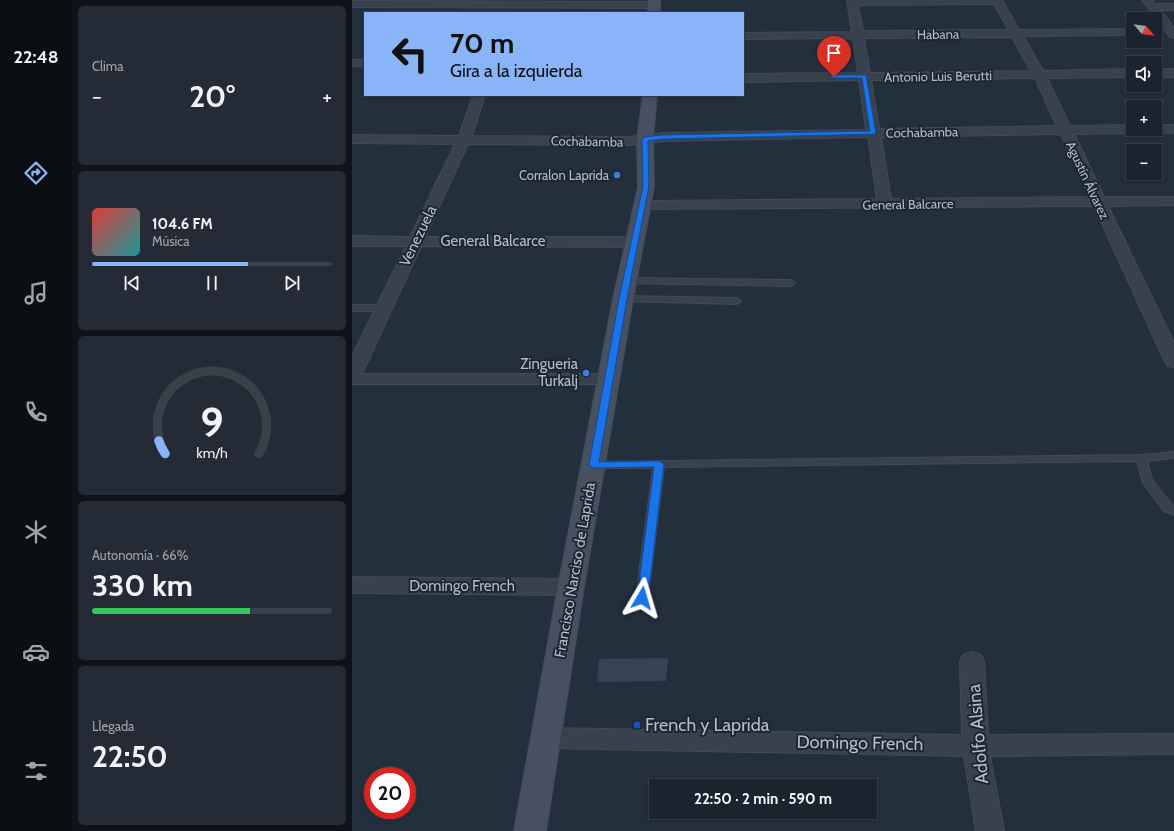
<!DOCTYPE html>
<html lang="es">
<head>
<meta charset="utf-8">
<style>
	body { margin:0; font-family:Cabin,sans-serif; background:#242b36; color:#f1f3f6; height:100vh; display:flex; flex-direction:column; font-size:15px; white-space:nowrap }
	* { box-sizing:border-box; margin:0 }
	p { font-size:13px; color:#a0a4aa }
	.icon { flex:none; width:22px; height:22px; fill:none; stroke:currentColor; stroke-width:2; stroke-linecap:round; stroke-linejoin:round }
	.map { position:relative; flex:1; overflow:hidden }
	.sheet { display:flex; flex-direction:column; gap:6px; padding:6px; background:#0f1319; width:280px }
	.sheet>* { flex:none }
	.guide { position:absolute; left:12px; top:12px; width:380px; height:84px; border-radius:0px; box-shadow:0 2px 6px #0003,0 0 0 1px #39404a; background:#8ab4f8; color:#111; overflow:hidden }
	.needle { width:26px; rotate:119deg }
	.buttons { position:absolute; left:774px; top:12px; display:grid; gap:8px }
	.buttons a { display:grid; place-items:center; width:36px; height:36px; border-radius:0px; background:#1b232e; box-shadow:0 2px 6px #0003,0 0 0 1px #39404a; font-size:20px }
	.speed { position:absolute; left:12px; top:767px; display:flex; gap:8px; font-size:20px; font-weight:700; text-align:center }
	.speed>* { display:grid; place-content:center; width:52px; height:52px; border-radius:50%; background:#1b232e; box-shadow:0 2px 6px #0003,0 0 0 1px #39404a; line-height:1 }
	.speed .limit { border:6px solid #d22; background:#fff; color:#111 }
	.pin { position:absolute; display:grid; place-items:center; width:34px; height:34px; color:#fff; margin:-41px -17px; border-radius:50% 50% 50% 0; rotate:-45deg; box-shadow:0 0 4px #0007 }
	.pin .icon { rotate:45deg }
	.me { position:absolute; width:44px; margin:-22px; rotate:7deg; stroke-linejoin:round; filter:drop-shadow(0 0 3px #0008) }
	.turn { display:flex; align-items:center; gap:14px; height:84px; padding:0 20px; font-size:18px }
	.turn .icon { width:52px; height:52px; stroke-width:2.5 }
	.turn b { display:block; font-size:28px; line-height:34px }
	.big { font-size:30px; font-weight:700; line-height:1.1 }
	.sheet .widget { flex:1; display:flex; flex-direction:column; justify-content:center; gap:6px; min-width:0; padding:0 14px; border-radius:6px; background:#242b36 }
	.sheet .dial { align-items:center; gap:0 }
	.dial svg { height:104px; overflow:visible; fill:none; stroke:#39404a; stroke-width:7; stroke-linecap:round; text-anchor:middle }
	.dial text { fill:#f1f3f6; stroke:none }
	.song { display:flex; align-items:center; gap:12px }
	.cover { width:48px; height:48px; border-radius:6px; background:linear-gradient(135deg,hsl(0 70% 55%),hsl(180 70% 35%)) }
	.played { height:4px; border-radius:2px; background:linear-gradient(90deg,#8ab4f8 65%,#39404a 65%) }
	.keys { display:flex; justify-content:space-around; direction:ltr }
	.heat { display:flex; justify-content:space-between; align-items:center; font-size:22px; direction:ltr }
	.charge { height:6px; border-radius:3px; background:linear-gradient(90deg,#34c759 66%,#39404a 0) }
	.trip { position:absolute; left:297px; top:779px; width:228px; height:40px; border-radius:0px; background:#1b232e; box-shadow:0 2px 6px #0003,0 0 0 1px #39404a; font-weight:700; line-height:40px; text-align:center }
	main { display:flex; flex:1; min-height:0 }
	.dock { display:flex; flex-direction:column; width:72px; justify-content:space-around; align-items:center; background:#0b0e12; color:#a0a4aa }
	.dock .icon { width:28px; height:28px }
	.dock .selected { color:#8ab4f8 }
	.dock b { font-size:18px; color:#f1f3f6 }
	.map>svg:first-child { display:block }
	.building { fill:#364354 }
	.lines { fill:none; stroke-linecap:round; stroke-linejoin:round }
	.lane-casing { stroke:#414a57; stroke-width:2 }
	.street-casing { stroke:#414a57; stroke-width:2 }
	.secondary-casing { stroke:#414a57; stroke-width:2 }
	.lane { fill:#38414e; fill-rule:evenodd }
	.street { fill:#38414e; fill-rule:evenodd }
	.secondary { fill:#465061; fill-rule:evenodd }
	.route { fill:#1a73e8; stroke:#114b97 }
	.shop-dot { fill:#3f7fe0; stroke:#1d2633; stroke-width:1.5 }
	.transit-dot { fill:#1a4fb4; stroke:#1d2633; stroke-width:1.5 }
	.labels { text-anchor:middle; stroke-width:4; stroke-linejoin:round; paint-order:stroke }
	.far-street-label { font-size:13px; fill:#b4bcc9; stroke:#1d2633 }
	.far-poi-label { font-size:13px; fill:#b4bcc9; stroke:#1d2633; text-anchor:end }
	.street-label { font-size:15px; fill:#b4bcc9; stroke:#1d2633 }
	.poi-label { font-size:15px; fill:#b4bcc9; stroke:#1d2633; text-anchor:end }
	.near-poi-label { font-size:18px; fill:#b4bcc9; stroke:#1d2633; text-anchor:start }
	.near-street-label { font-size:18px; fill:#b4bcc9; stroke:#1d2633 }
</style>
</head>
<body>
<main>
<nav class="dock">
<b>22:48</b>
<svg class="icon selected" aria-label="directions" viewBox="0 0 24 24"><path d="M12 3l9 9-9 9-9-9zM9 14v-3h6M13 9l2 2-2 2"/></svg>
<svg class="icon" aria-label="music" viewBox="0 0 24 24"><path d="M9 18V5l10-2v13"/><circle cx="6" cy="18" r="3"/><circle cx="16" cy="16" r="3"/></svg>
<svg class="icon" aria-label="phone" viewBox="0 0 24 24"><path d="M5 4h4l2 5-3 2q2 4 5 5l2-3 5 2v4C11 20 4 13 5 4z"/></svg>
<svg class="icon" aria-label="climate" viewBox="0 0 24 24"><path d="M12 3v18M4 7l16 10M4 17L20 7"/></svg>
<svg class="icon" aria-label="car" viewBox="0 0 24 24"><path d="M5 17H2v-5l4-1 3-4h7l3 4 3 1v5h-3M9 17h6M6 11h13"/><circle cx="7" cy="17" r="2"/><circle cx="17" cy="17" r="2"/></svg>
<svg class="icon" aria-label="filters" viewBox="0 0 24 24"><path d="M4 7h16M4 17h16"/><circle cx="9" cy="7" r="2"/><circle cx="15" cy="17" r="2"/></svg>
</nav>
<section class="sheet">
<div class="widget"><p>Clima</p>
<div class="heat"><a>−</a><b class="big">20°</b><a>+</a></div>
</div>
<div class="widget">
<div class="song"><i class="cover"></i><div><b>104.6 FM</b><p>Música</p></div></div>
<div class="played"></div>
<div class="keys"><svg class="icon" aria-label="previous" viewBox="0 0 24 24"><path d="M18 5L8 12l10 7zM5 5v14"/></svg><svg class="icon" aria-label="pause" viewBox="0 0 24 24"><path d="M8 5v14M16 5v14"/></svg><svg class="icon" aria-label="next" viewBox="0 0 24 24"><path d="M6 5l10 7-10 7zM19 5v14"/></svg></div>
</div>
<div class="widget dial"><svg viewBox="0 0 100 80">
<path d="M14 69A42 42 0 1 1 86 69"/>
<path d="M14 69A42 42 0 0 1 9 59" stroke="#8ab4f8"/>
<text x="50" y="56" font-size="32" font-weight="700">9</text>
<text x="50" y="72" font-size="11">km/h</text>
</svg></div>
<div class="widget"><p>Autonomía · 66%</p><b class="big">330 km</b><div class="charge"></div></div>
<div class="widget"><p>Llegada</p><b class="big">22:50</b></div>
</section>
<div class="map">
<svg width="822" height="831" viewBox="0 0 822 831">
	<rect width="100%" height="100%" fill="#242f3e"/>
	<path class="building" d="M 316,658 L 314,681 L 245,682 L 247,659 Z"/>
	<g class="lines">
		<g class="lane-casing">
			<path id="lane" d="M 275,278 L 439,280 L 443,283 L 439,286 L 272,283 L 271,281 Z
				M 271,296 L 385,298 L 389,301 L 385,304 L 268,301 L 267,299 Z
				M 0,305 L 32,305 L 36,308 L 32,311 L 0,311 Z
				M 822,452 L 822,458 L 795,461 L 800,480 L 822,507 L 822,515 L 812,511 L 791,483 L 785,461 L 312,467 L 296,598 L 294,601 L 290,602 L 286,601 L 284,598 L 301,468 L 242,468 L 237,465 L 242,462 L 789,455 Z"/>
		</g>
		<g class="street-casing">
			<path id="street" d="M 495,0 L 650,0 L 667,30 L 781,29 L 781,35 L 671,36 L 691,71 L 781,69 L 781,77 L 695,78 L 718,126 L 781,125 L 781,129 L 787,129 L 786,132 L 781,133 L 722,134 L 752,197 L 822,197 L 822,205 L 756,206 L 822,343 L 822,367 L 816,366 L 813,362 L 742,206 L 291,209 L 286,208 L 284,205 L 286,202 L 291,201 L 525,199 L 516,137 L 311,141 L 277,145 L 116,144 L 73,237 L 282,237 L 287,239 L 290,242 L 287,245 L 282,247 L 69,246 L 10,374 L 257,374 L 263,375 L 266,379 L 263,383 L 257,384 L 0,384 L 0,356 L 54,246 L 0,246 L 0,236 L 58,237 L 103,144 L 0,143 L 0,135 L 107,136 L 121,95 L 133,95 L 120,136 L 277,137 L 311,133 L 514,130 L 507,80 L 391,82 L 391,74 L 506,73 L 501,38 L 391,39 L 391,33 L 500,32 ZM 642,4 L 657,30 L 511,31 L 506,5 ZM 660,37 L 679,71 L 518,73 L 512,38 ZM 683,78 L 705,126 L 527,129 L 519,80 ZM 709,134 L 738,197 L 539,199 L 529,137 Z
				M 790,0 L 800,0 L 803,4 L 822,4 L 822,10 L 808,10 L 822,28 L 822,38 L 818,37 Z
				M 0,1 L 302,2 L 307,5 L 302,8 L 0,7 Z
				M 0,60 L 13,60 L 13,66 L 0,66 Z
				M 803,69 L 822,69 L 822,77 L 803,77 Z
				M 803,125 L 822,125 L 822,133 L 798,132 L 797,129 L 803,129 Z
				M 0,577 L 219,579 L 227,581 L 230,587 L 227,593 L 219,595 L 0,593 Z
				M 620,652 L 629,655 L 632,661 L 636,735 L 822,734 L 822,754 L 638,756 L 652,831 L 624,831 L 612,756 L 195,748 L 186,745 L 182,738 L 186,731 L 195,728 L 610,735 L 608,661 L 611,655 Z"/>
		</g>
		<g class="secondary-casing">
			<path id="secondary" d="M 296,0 L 308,0 L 308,13 L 296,13 Z
				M 291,95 L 305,95 L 301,139 L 302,187 L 281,299 L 232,587 L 194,831 L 162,831 L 206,587 L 261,299 L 286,187 L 285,139 Z"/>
		</g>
		<use href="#lane" class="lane"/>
		<use href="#street" class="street"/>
		<use href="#secondary" class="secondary"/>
	</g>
	<path class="route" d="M 480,75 L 514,75 L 524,134 L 311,139 L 296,141 L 297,186 L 275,299 L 247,462 L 307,461 L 312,464 L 296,598 L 294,601 L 286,601 L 285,598 L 302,467 L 242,468 L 237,465 L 267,299 L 291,186 L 290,139 L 293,137 L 311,135 L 518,131 L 510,78 L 482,78 L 479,77 Z"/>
	<g class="shop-dot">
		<circle cx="265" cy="175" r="4"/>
		<circle cx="234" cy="373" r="4"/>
	</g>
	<rect class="transit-dot" x="281" y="721" width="8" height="8" rx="2"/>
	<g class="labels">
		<g class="far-street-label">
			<text transform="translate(586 34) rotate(-1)" y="5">Habana</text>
			<text transform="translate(586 76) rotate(-1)" y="5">Antonio Luis Berutti</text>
			<text transform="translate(570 132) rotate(-1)" y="5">Cochabamba</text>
			<text transform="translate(235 141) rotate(1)" y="5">Cochabamba</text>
			<text transform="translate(736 180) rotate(65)" y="5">Agustín Álvarez</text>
			<text transform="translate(556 204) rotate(-1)" y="5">General Balcarce</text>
		</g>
		<g class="far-poi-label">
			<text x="257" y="180">Corralon Laprida</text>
		</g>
		<g class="street-label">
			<text transform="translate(66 236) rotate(-64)" y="5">Venezuela</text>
			<text x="141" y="246">General Balcarce</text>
			<text transform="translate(223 570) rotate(-80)" y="5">Francisco Narciso de Laprida</text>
			<text x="110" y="591">Domingo French</text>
		</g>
		<g class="poi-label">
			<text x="226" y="369">Zingueria<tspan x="226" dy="17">Turkalj</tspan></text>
		</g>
		<g class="near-poi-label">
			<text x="293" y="731">French y Laprida</text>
		</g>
		<g class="near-street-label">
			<text transform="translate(626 734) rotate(-95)" y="6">Adolfo Alsina</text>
			<text transform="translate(508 743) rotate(1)" y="6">Domingo French</text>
		</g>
	</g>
</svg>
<div class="buttons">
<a><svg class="needle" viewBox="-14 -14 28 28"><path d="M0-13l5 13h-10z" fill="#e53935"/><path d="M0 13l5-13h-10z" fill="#a0a4aa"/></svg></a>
<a><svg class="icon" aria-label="sound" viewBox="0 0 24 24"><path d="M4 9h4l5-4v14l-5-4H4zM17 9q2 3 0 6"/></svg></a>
<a>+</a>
<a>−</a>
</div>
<div class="speed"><div class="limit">20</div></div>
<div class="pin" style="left:482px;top:77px;background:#d93025"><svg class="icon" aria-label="arrive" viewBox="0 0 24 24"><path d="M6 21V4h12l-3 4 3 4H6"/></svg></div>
<svg class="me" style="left:290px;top:598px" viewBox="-20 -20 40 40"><path d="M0-17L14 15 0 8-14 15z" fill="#1a73e8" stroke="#fff" stroke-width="4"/></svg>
<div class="trip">22:50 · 2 min · 590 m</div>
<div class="guide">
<div class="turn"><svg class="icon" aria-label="left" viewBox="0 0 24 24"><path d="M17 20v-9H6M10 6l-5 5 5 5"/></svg><div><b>70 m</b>Gira a la izquierda</div></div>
</div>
</div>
</main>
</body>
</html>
